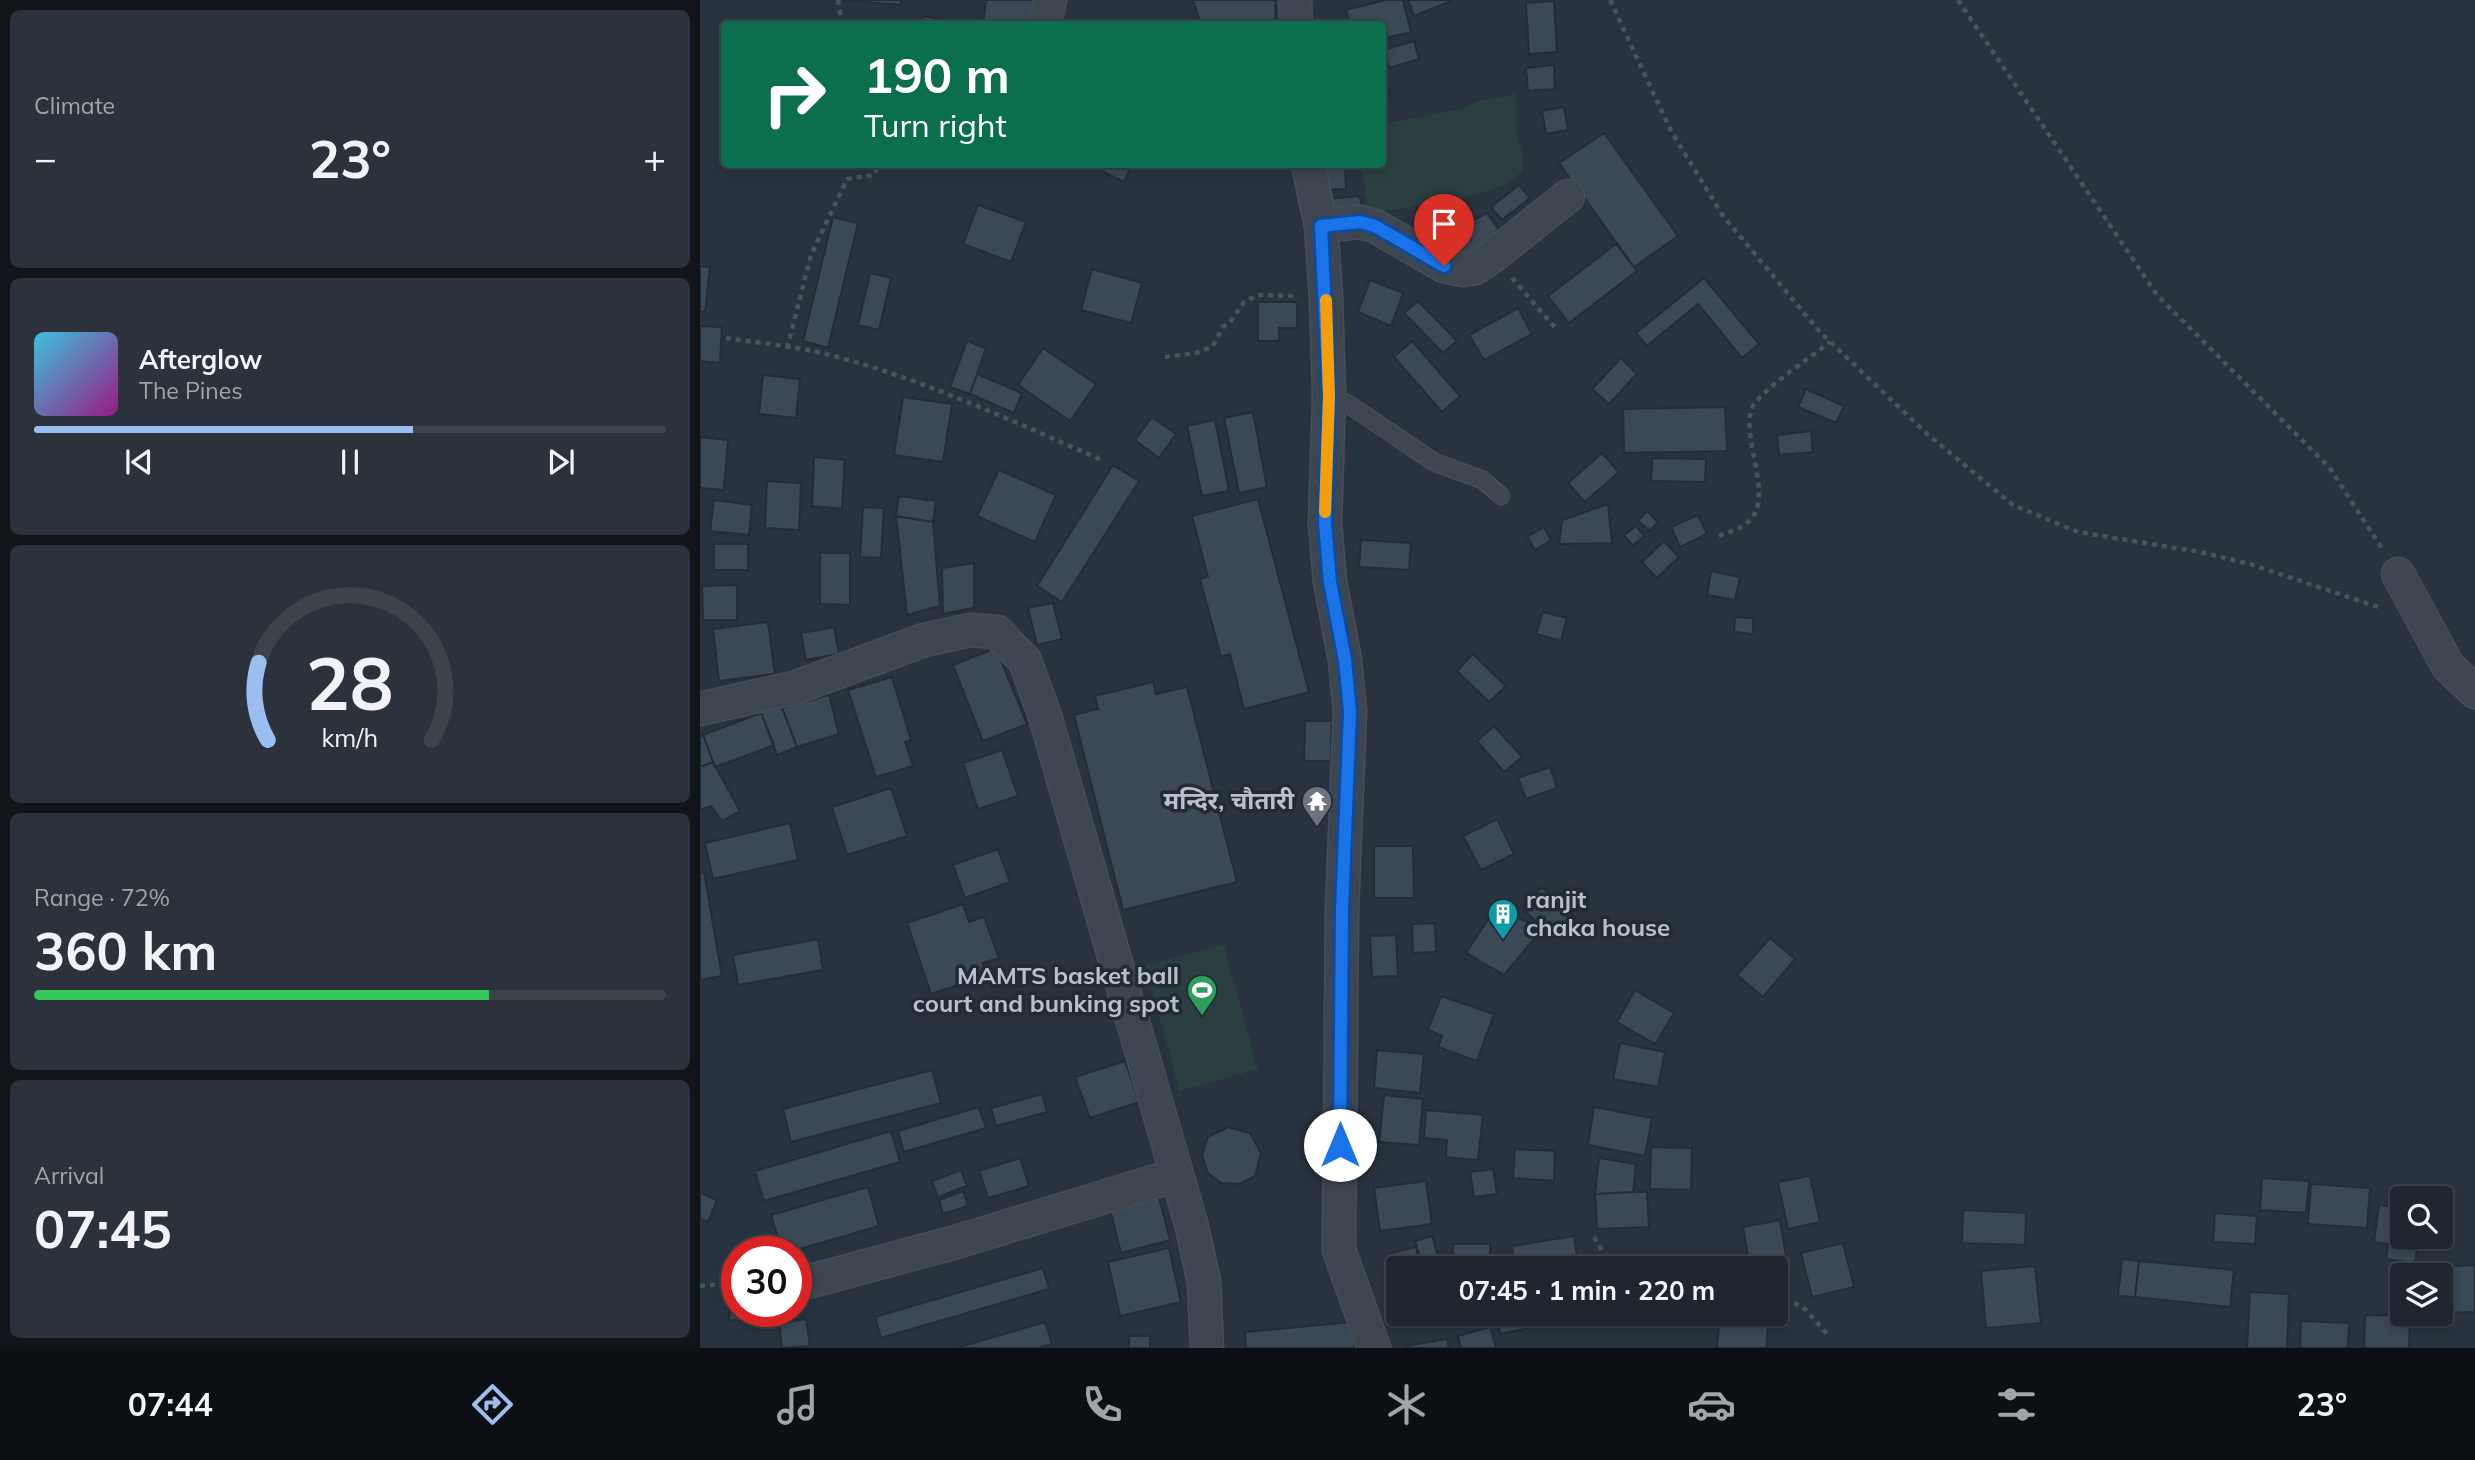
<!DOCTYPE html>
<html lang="en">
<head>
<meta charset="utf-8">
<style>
	body { margin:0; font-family:Mulish,"Noto Sans Devanagari",sans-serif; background:#2c323b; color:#f1f3f6; height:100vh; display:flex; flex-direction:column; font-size:26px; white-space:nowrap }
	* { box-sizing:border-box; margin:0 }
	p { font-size:23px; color:#a1a5aa }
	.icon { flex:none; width:38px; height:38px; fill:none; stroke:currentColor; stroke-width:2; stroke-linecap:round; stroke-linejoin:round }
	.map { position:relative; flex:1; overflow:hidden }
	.drawer { display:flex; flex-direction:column; gap:10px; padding:10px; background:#11151a; width:700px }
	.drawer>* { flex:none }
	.guide { position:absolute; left:21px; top:21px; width:665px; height:147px; border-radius:7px; box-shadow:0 4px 10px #0003,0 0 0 2px #3c434b; background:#0b6e4f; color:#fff; overflow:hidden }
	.controls { position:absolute; left:1690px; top:1186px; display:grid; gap:14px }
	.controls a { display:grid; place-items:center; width:63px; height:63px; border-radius:7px; background:#1f262f; box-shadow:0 4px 10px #0003,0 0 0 2px #3c434b; font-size:35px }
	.speed { position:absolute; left:21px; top:1236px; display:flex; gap:14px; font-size:35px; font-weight:700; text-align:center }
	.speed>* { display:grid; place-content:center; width:91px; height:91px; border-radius:50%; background:#1f262f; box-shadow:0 4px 10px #0003,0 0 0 2px #3c434b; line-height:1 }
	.speed .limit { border:10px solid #d22; background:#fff; color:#111 }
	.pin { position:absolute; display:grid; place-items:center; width:60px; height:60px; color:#fff; margin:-72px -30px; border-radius:50% 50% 50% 0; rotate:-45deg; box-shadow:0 0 7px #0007 }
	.pin .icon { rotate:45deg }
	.me { position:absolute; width:77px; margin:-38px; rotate:0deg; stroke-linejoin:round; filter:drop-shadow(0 0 5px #0008) }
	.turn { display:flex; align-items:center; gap:24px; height:147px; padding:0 28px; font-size:32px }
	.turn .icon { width:91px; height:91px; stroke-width:2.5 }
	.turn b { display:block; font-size:49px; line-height:60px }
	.big { font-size:52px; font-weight:700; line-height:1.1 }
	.drawer .card { flex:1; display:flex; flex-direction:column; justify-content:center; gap:10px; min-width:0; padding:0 24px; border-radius:10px; background:#2c323b }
	.drawer .dial { align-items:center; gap:0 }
	.dial svg { height:182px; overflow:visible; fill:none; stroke:#3c434b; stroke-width:7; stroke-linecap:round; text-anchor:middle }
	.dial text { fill:#f1f3f6; stroke:none }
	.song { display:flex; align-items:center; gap:21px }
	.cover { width:84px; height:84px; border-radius:10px; background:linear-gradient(135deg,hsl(190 70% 55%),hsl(310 70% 35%)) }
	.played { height:7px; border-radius:4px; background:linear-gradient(90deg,#9abeef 60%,#3c434b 60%) }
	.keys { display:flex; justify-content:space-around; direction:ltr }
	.heat { display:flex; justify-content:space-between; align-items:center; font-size:38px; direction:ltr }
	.charge { height:10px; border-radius:5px; background:linear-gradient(90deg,#34c759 72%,#3c434b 0) }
	.trip { position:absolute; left:686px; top:1256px; width:402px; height:70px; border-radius:7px; background:#1f262f; box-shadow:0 4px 10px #0003,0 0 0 2px #3c434b; font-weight:700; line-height:70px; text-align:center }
	.tabs { display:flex; height:112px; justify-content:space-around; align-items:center; background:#0c0f13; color:#a1a5aa }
	.tabs .icon { width:49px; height:49px }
	.tabs .current { color:#9abeef }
	.tabs b { font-size:32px; color:#f1f3f6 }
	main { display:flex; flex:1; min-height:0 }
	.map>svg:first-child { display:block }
	.green { fill:#2b3f40 }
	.building { fill:#3b4855; stroke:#232c37; stroke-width:2 }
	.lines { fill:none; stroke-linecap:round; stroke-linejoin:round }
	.lane-casing { stroke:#464e59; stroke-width:19 }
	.street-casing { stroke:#464e59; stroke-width:35 }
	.path { stroke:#445758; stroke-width:4.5; stroke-dasharray:5 5; stroke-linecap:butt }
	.lane { stroke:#3d454f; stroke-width:16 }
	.street { stroke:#3d454f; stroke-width:32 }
	.route-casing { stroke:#114b97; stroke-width:18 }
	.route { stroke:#1a73e8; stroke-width:12 }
	.slow { stroke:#f59e0b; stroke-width:12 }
	.labels { text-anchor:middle; stroke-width:7; stroke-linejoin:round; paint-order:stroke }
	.poi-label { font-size:24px; font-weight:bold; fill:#b9c0ca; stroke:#212a35; text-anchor:end }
</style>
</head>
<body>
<main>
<section class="drawer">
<div class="card"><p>Climate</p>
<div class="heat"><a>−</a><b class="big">23°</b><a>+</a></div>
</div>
<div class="card">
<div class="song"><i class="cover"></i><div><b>Afterglow</b><p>The Pines</p></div></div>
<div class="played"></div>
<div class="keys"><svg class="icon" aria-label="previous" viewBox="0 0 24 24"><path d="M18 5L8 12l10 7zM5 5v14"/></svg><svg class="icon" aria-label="pause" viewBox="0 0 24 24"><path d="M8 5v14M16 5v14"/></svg><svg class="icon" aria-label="next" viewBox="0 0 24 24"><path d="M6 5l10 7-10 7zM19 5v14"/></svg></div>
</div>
<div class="card dial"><svg viewBox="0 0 100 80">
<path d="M14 69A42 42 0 1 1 86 69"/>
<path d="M14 69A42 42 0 0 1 10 35" stroke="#9abeef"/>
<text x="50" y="56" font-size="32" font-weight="700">28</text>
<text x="50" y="72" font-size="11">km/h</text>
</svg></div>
<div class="card"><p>Range · 72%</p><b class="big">360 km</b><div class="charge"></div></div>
<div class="card"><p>Arrival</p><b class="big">07:45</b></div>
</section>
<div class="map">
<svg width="1775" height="1348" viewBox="0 0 1775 1348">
	<rect width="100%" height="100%" fill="#29333f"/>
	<path class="green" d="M 814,93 C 819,110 815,118 817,133 C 819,147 827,157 822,172 C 816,176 810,181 804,185 C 782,196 693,213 668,211 L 661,165 L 682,164 L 683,124 L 761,109 L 782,100 L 807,97 Z
		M 524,944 L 558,1069 L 479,1091 L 446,966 Z"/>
	<path class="building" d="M 144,0 L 201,0 L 201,5 Z
		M 286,0 L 340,0 L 337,24 L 283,24 Z
		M 493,0 L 575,0 L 576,24 L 501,24 Z
		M 685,0 L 703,0 L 711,32 L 682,39 L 682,24 L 650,24 L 646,10 Z
		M 708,0 L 754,0 L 714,16 Z
		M 854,1 L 857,52 L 829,54 L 826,3 Z
		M 224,16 L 262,24 L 222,24 Z
		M 714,41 L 719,59 L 689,68 L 684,50 Z
		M 854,65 L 855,89 L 828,91 L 826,68 Z
		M 682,68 L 690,96 L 682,98 Z
		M 864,107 L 868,130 L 846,134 L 842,111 Z
		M 904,133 L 978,236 L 934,267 L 859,163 Z
		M 387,164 L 432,164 L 424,182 Z
		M 623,164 L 645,164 L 646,189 L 624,190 Z
		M 819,185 L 830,198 L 802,220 L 791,207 Z
		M 660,196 L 662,211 L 628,214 L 627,199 Z
		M 278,205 L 326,222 L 311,262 L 263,244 Z
		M 787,213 L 801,233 L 757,259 L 741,237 Z
		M 133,217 L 158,223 L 128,348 L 103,341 Z
		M 916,244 L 937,271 L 869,323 L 848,296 Z
		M 0,266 L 10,267 L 5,312 L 0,311 Z
		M 392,269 L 442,283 L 431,323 L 381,310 Z
		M 170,273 L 191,278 L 179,330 L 158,325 Z
		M 1004,278 L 1059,344 L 1042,358 L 998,304 L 947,346 L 936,333 Z
		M 670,280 L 703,293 L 691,326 L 658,312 Z
		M 718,301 L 757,341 L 743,353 L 704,313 Z
		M 558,302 L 597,302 L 597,328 L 579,328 L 579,341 L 558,341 Z
		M 818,308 L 832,334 L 784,360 L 769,335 Z
		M 0,326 L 22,327 L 20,363 L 0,361 Z
		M 267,341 L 286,348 L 270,394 L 250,387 Z
		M 712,341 L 760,396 L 742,412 L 694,357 Z
		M 343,348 L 396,384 L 370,421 L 318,385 Z
		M 921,358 L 937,374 L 909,404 L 892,389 Z
		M 277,374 L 322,393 L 314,413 L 270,394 Z
		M 63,375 L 100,379 L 96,418 L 59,414 Z
		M 1106,389 L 1144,406 L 1136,423 L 1098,407 Z
		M 203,397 L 252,404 L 243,462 L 194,455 Z
		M 1025,407 L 1027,451 L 924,453 L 923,409 Z
		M 553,412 L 567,487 L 539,493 L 524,418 Z
		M 452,417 L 476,434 L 459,458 L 435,440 Z
		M 515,420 L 529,491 L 502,496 L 487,426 Z
		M 1111,431 L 1113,452 L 1079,455 L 1077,435 Z
		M 0,437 L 28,440 L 24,490 L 0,488 Z
		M 902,453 L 919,472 L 885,502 L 868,483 Z
		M 114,457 L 145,460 L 142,509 L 112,506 Z
		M 952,458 L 1006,459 L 1005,482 L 951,481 Z
		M 413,465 L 439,481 L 362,602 L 337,586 Z
		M 299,470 L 356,495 L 335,542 L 277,516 Z
		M 67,481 L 101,483 L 99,530 L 65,528 Z
		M 199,496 L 236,501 L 233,522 L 196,516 Z
		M 558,499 L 609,692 L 544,709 L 530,654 L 521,657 L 500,579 L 508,577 L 492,516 Z
		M 14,500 L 52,505 L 49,535 L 10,531 Z
		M 908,504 L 912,543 L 859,544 L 862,520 Z
		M 163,507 L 184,508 L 181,558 L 160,557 Z
		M 947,511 L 958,522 L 950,531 L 938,521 Z
		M 998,515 L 1007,534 L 980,547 L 971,527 Z
		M 196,516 L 233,522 L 240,606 L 207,615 Z
		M 936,526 L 944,536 L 933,546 L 924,535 Z
		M 844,527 L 851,540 L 835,550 L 827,537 Z
		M 661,540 L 711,543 L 709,570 L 659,567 Z
		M 964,541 L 979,557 L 957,578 L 942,562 Z
		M 14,544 L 48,544 L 48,570 L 14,570 Z
		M 120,553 L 150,553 L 150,605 L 120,604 Z
		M 274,563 L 274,608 L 243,614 L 242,568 Z
		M 1011,571 L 1040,577 L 1035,600 L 1007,595 Z
		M 37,585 L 37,620 L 3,620 L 2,586 Z
		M 353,603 L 362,639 L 337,645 L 328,608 Z
		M 843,612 L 867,618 L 861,641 L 836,634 Z
		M 1035,617 L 1053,618 L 1053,634 L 1034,632 Z
		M 68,622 L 75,674 L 19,681 L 13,629 Z
		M 134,627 L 139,654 L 106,660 L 101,633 Z
		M 296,648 L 327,724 L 283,741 L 253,665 Z
		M 773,654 L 806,686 L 789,702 L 757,671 Z
		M 192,677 L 211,740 L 205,742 L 213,766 L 176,777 L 148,690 Z
		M 453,682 L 456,694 L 487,687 L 537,882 L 423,910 L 374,715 L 398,709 L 395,696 Z
		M 129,695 L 139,734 L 97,747 L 82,708 Z
		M 80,702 L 97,747 L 77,755 L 60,710 Z
		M 61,713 L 74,745 L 15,767 L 3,735 Z
		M 605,721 L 632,721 L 631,761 L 604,761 Z
		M 794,726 L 822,757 L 804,772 L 777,741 Z
		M 3,735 L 13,762 L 0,767 L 0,736 Z
		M 302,750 L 318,796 L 278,809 L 263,763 Z
		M 13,762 L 40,811 L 22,821 L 11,806 L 0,810 L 0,767 Z
		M 850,767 L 857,788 L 826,799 L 818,778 Z
		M 191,788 L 207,836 L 147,855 L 132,807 Z
		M 797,819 L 814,854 L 781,870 L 763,836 Z
		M 90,823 L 98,860 L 13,879 L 5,843 Z
		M 674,846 L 713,846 L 714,898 L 674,898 Z
		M 298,849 L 310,882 L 265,898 L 253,865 Z
		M 4,872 L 22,976 L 0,980 L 0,873 Z
		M 842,887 L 873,916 L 852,937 L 822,908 Z
		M 263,904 L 269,922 L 284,917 L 299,958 L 283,963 L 287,975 L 231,994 L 207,923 Z
		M 795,909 L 843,928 L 804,975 L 766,953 Z
		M 735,923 L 736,952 L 713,953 L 712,924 Z
		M 696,935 L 698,976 L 672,977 L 670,936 Z
		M 1070,938 L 1095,959 L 1063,997 L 1037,975 Z
		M 118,939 L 123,970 L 38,985 L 33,955 Z
		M 935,990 L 974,1013 L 955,1044 L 917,1022 Z
		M 741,996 L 794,1014 L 777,1061 L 738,1047 L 742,1036 L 728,1030 Z
		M 920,1043 L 965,1052 L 958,1087 L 913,1079 Z
		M 677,1050 L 724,1054 L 720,1093 L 674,1088 Z
		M 425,1061 L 439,1102 L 390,1118 L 375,1077 Z
		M 232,1070 L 241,1103 L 91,1142 L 83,1109 Z
		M 342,1094 L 347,1112 L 296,1126 L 291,1108 Z
		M 684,1095 L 723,1099 L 719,1145 L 679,1142 Z
		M 279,1107 L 286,1128 L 204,1152 L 198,1131 Z
		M 894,1107 L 952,1118 L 945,1156 L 888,1145 Z
		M 726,1110 L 783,1115 L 778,1160 L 746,1157 L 747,1140 L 724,1138 Z
		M 528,1127 L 550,1133 L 561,1153 L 555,1176 L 540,1184 L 521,1183 L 508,1173 L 502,1155 L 508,1137 Z
		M 191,1131 L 200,1162 L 64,1201 L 55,1171 Z
		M 951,1147 L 992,1148 L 991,1190 L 950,1189 Z
		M 815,1149 L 855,1151 L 854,1181 L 813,1178 Z
		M 320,1158 L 329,1186 L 288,1198 L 279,1171 Z
		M 899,1158 L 936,1164 L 933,1192 L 895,1194 Z
		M 793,1169 L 797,1194 L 774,1197 L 770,1172 Z
		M 261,1170 L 267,1186 L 238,1197 L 232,1181 Z
		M 1110,1176 L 1120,1222 L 1088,1229 L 1078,1182 Z
		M 1562,1178 L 1609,1181 L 1606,1213 L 1560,1210 Z
		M 726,1181 L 732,1224 L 680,1231 L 674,1188 Z
		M 1611,1184 L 1670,1188 L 1667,1228 L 1608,1224 Z
		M 168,1187 L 179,1226 L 93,1251 L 82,1251 L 71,1215 Z
		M 263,1191 L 268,1206 L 243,1214 L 239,1200 Z
		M 933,1192 L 947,1192 L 949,1227 L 897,1229 L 895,1194 Z
		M 0,1193 L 17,1200 L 8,1222 L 0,1219 Z
		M 458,1194 L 470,1240 L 421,1253 L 409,1206 Z
		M 1679,1205 L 1703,1208 L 1703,1237 L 1726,1237 L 1724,1250 L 1717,1249 L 1715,1263 L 1686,1259 L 1688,1244 L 1674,1242 Z
		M 1263,1210 L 1326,1213 L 1325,1245 L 1262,1243 Z
		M 1515,1213 L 1557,1216 L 1555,1244 L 1513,1242 Z
		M 1080,1220 L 1087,1262 L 1050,1269 L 1043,1227 Z
		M 732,1236 L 739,1260 L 722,1264 L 715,1241 Z
		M 874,1236 L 879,1269 L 815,1269 L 812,1246 Z
		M 1143,1243 L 1154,1287 L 1112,1297 L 1101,1253 Z
		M 753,1244 L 790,1244 L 790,1269 L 753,1269 Z
		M 716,1247 L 721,1269 L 698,1269 L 698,1294 L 696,1295 L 686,1254 Z
		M 469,1248 L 481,1302 L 420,1316 L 408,1262 Z
		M 1422,1259 L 1439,1261 L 1435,1297 L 1418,1296 Z
		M 1439,1261 L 1534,1270 L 1530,1307 L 1435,1297 Z
		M 1775,1265 L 1775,1312 L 1741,1313 L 1741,1276 L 1719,1276 L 1719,1268 Z
		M 1335,1266 L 1341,1323 L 1286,1328 L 1281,1271 Z
		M 343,1268 L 349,1289 L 181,1338 L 175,1317 Z
		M 31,1288 L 37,1289 L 37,1311 L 56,1311 L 56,1322 L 29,1320 Z
		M 1550,1292 L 1589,1294 L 1587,1348 L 1547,1348 Z
		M 797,1314 L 842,1314 L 844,1325 L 800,1334 Z
		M 1020,1314 L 1069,1314 L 1066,1348 L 1017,1348 Z
		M 1665,1315 L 1710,1316 L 1709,1348 L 1664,1348 Z
		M 106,1319 L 110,1346 L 82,1348 L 79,1323 Z
		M 1601,1321 L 1649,1323 L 1648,1348 L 1600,1348 Z
		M 345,1322 L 352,1344 L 339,1348 L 256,1348 Z
		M 652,1322 L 655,1348 L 546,1348 L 545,1332 Z
		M 790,1327 L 796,1348 L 761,1348 L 758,1336 Z
		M 429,1336 L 450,1336 L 450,1348 L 429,1348 Z
		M 747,1339 L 749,1348 L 706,1348 L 706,1346 Z"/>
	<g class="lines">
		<g class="lane-casing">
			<path id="lane" d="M 629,396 L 648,404 L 734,462 L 783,480 L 801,496"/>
		</g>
		<g class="street-casing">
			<path id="street" d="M 595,0 L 596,24
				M 345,24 L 350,0
				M 608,164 L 621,226 L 626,297 L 629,396 L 625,523 L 630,582 L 645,660 L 650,712 L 642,909 L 639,1250 L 674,1348
				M 621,226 L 660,222 L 675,226 L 744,266 L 762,270 L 775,268 L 793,256 L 868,196
				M 1698,574 L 1748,666 L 1775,692
				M 0,709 L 97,687 L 224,640 L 270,630 L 297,632 L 325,661 L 345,716 L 492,1227 L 504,1282 L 507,1348
				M 104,1283 L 256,1242 L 476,1175"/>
		</g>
		<path class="path" d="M 138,0 L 142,24
			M 910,0 L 971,131 L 1023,216 L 1120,332 L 1226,433 L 1313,505 L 1378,532 L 1500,552 L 1550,564 L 1678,607
			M 1258,0 L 1457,295 L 1629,467 L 1683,550
			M 812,278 L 858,331
			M 26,338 C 59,343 94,346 126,354 C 221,378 312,421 402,460
			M 87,348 L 111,255 L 147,179 L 174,175 L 179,164
			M 465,357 L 496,353 L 512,347 L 524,326 L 531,321 L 544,302 L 558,295 L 597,296
			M 1019,536 C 1028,532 1041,529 1048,522 C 1076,498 1040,439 1052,408 C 1059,391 1114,355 1130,342
			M 894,1237 L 913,1269
			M 0,1286 L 37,1283
			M 1076,1295 L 1103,1307 L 1128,1335"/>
		<use href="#lane" class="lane"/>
		<use href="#street" class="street"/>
	</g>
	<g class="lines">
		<g class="route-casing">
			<path id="route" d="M 640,1145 L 642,909 L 650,712 L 645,660 L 630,582 L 625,523 L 629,396 L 621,226 L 660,222 L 675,226 L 744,266"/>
		</g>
		<use href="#route" class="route"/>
		<path class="slow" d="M 625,512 L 629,396 L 626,300"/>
	</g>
	<defs>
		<g id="temple-pin" transform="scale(1.575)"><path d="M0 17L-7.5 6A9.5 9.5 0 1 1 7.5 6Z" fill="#6b7280" stroke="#212a35"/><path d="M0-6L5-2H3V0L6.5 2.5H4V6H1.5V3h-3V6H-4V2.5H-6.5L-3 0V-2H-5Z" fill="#fff"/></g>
		<g id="building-pin" transform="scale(1.575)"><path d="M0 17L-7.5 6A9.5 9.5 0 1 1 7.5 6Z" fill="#0f9aa8" stroke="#212a35"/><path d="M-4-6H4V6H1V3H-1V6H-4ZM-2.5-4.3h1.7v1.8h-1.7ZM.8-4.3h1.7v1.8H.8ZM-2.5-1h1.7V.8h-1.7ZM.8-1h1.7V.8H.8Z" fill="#fff"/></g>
		<g id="stadium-pin" transform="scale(1.575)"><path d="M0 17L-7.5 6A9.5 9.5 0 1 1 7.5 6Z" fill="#2e9e5b" stroke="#212a35"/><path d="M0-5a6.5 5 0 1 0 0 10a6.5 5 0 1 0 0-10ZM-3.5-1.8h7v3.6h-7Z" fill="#fff"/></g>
	</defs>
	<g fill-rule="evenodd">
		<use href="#temple-pin" x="617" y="801"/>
		<use href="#building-pin" x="803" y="914"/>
		<use href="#stadium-pin" x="502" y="990"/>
	</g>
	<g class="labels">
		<g class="poi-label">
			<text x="594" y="809">मन्दिर, चौतारी</text>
			<text x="826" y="908" text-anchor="start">ranjit<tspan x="826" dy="28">chaka house</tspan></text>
			<text x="479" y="984">MAMTS basket ball<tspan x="479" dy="28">court and bunking spot</tspan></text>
		</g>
	</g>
</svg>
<div class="controls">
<a><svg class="icon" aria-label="search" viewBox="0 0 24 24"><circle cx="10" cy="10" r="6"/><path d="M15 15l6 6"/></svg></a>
<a><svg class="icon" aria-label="layers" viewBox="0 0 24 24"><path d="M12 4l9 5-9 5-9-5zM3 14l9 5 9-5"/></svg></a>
</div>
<div class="speed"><div class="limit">30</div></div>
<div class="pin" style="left:744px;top:266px;background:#d93025"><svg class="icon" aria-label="arrive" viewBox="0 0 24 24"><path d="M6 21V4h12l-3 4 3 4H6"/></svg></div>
<svg class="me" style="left:640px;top:1145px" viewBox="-20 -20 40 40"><circle r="19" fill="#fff"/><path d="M0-13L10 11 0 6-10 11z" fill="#1a73e8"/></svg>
<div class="trip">07:45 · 1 min · 220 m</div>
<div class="guide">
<div class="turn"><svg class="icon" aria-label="right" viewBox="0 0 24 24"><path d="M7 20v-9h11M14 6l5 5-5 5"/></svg><div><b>190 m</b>Turn right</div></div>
</div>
</div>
</main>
<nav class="tabs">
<b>07:44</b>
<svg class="icon current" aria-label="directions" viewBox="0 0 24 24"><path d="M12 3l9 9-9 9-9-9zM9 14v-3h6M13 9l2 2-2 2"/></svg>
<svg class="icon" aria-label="music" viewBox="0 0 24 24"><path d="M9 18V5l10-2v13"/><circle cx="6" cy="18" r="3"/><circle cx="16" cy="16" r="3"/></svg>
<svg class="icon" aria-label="phone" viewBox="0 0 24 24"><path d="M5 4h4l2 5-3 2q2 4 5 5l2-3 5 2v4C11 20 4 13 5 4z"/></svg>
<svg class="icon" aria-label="climate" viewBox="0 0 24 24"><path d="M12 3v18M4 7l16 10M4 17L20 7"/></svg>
<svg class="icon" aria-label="car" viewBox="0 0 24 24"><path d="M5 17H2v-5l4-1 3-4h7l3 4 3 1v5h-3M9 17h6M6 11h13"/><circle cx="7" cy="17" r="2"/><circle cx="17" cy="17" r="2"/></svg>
<svg class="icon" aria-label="filters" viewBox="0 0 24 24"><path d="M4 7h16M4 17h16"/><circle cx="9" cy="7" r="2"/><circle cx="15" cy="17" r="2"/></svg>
<b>23°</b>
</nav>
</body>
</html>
